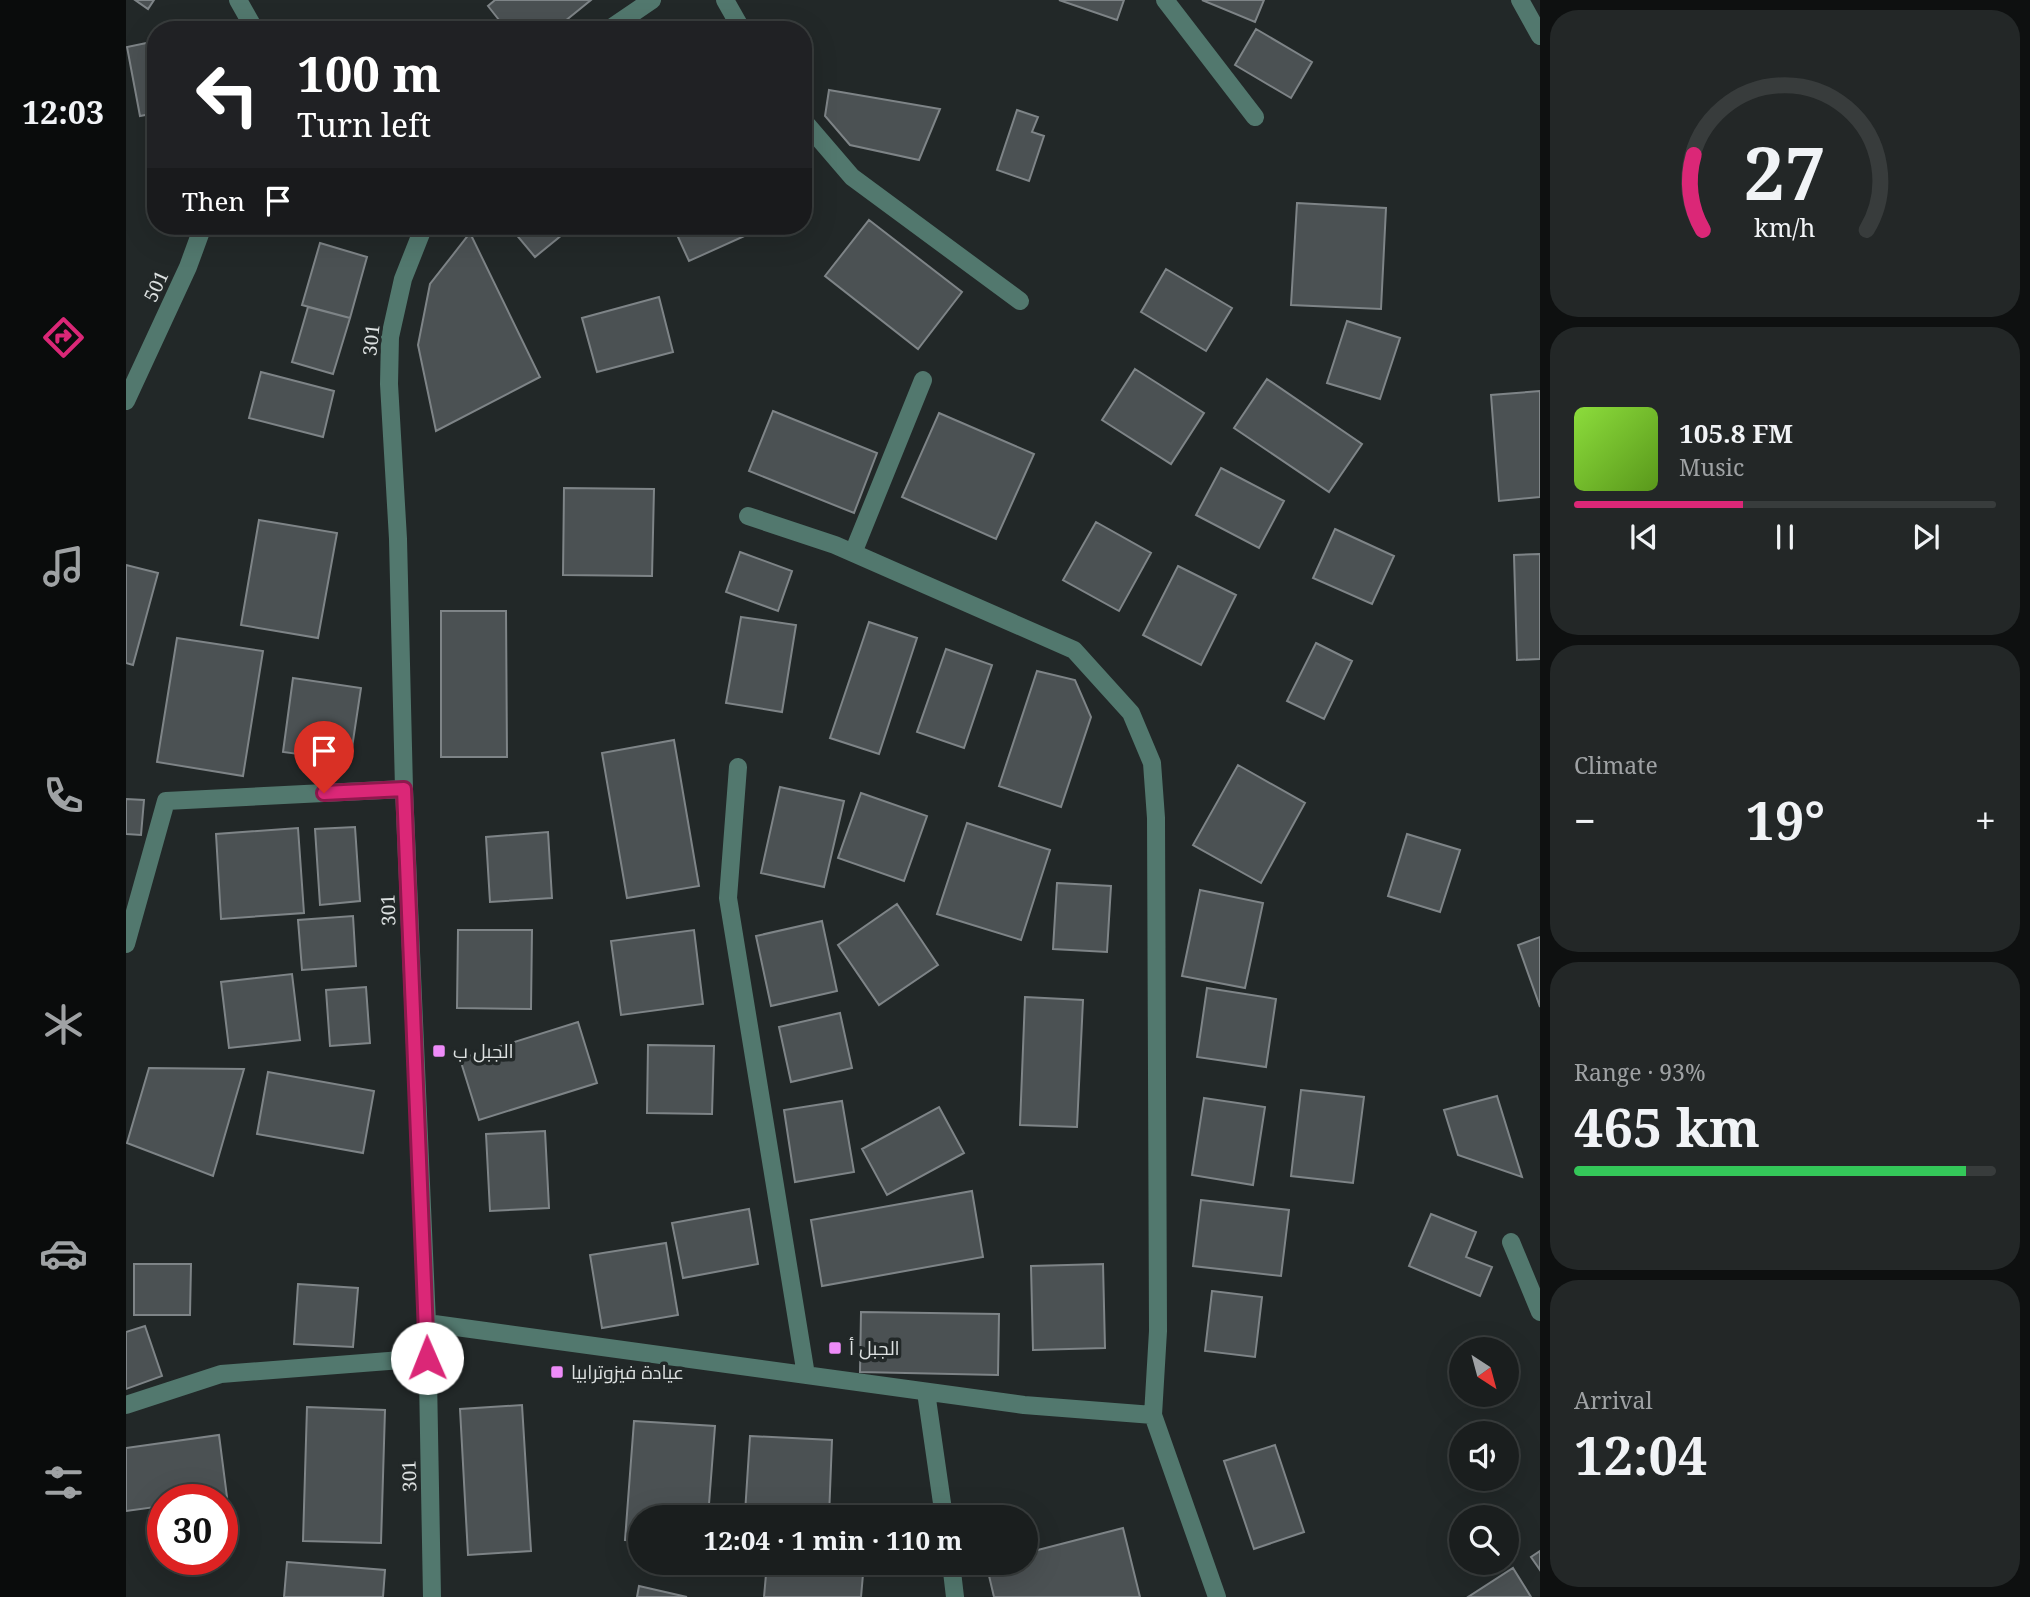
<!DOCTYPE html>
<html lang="en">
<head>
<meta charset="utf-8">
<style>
	body { margin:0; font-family:"Noto Serif",Cairo,serif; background:#232727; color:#f1f3f6; height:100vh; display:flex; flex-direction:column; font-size:26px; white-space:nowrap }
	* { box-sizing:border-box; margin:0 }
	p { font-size:23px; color:#9fa2a4 }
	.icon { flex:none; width:38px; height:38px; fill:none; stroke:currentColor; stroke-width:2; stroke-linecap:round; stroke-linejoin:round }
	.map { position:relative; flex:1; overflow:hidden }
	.side { display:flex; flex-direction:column; gap:10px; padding:10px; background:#0e1010; width:490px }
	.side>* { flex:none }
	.top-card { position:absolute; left:21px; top:21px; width:665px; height:214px; border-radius:28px; box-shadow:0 7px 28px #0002,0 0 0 2px #383c3c; background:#202124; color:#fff; overflow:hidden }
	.needle { width:46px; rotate:144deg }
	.fabs { position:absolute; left:1323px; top:1337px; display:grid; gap:14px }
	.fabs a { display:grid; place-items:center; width:70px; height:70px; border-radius:50%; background:#1a1e1e; box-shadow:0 7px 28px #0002,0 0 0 2px #383c3c; font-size:35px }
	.speed { position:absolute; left:21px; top:1484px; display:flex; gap:14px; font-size:35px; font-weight:700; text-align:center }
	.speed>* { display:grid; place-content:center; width:91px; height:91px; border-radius:50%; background:#1a1e1e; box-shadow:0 7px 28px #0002,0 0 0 2px #383c3c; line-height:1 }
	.speed .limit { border:10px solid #d22; background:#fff; color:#111 }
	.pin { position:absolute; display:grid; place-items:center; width:60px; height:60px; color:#fff; margin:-72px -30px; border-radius:50% 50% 50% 0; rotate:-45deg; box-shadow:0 0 7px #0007 }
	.pin .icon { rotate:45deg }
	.me { position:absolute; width:77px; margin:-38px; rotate:359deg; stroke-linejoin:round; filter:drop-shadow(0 0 5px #0008) }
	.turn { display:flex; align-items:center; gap:24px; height:147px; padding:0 35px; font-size:32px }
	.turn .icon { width:91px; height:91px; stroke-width:2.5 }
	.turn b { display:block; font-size:49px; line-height:60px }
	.then { display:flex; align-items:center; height:66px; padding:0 35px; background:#0003; gap:14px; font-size:26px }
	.big { font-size:52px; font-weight:700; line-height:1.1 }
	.side .tile { flex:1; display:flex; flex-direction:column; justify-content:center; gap:10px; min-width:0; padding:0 24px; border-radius:28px; background:#232727 }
	.side .dial { align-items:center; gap:0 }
	.dial svg { height:182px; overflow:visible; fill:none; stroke:#383c3c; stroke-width:7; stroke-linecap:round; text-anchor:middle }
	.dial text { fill:#f1f3f6; stroke:none }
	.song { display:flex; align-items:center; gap:21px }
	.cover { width:84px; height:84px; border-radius:10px; background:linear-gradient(135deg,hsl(90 70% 55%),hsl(90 70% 35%)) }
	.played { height:7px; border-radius:4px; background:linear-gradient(90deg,#db2777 40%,#383c3c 40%) }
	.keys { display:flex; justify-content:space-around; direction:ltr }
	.heat { display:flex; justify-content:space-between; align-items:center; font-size:38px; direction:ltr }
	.charge { height:10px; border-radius:5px; background:linear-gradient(90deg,#34c759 93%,#383c3c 0) }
	.trip { position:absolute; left:502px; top:1505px; width:410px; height:70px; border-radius:35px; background:#1a1e1e; box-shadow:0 7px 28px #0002,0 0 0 2px #383c3c; font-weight:700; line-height:70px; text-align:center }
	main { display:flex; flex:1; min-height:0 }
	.tab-bar { display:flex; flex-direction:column; width:126px; justify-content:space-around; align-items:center; background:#0a0c0c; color:#9fa2a4 }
	.tab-bar .icon { width:49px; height:49px }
	.tab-bar .on { color:#db2777 }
	.tab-bar b { font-size:32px; color:#f1f3f6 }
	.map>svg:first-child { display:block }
	.building { fill:#4b5153; stroke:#7e8487; stroke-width:2 }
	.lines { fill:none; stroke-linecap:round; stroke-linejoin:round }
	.minor { stroke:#52786e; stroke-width:18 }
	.route-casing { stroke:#8e194d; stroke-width:18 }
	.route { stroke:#db2777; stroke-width:12 }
	.poi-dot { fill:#ee8bf8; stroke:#222828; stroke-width:2.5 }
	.labels { text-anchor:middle; stroke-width:7; stroke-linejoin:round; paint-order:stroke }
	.street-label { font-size:19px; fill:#dce0e0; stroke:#222828 }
	.poi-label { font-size:19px; fill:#dce0e0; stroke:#222828; text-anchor:start }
</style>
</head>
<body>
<main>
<nav class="tab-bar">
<b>12:03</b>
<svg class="icon on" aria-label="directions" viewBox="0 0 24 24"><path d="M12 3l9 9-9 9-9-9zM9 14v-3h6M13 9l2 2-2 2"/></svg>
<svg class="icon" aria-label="music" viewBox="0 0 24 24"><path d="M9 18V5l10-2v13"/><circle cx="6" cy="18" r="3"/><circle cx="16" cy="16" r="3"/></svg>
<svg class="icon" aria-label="phone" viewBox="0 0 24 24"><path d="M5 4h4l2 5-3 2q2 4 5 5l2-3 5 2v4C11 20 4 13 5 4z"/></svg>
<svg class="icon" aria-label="climate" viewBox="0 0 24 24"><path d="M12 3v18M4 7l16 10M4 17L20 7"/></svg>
<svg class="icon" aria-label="car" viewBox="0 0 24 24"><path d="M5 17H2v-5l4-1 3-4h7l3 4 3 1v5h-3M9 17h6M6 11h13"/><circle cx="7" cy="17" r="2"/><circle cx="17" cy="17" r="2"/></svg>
<svg class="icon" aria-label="filters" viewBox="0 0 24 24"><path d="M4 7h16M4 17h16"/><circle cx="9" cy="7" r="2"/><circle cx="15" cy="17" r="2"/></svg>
</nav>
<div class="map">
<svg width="1414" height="1597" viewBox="0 0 1414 1597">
	<rect width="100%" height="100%" fill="#222828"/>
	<path class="building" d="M 9,0 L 28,0 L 22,9 Z
		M 369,0 L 465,0 L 428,30 L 381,30 L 362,6 Z
		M 933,0 L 998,0 L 991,20 Z
		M 1076,0 L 1138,0 L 1129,22 Z
		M 1130,29 L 1186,62 L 1165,98 L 1109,65 Z
		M 30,41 L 30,113 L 14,116 L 1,47 Z
		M 703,90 L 814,109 L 793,160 L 724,145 L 699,116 Z
		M 891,110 L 912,117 L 906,132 L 918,136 L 903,181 L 871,170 Z
		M 1171,203 L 1260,208 L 1255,309 L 1165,305 Z
		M 743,220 L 836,292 L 792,349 L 699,276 Z
		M 383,226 L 447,226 L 409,257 Z
		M 547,226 L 620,226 L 623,234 L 563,261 Z
		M 344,233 L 414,377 L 310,431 L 292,345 L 304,284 Z
		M 194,243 L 241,257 L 224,318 L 176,305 Z
		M 1040,269 L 1106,308 L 1080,351 L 1015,312 Z
		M 533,297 L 547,352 L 471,372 L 456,318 Z
		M 182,307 L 224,318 L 207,374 L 166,362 Z
		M 1221,321 L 1274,338 L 1254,399 L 1201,383 Z
		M 1009,369 L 1078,413 L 1045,464 L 976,420 Z
		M 135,372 L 208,391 L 197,437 L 123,418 Z
		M 1141,379 L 1236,444 L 1203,492 L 1108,428 Z
		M 1414,391 L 1414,497 L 1373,501 L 1365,395 Z
		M 647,411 L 751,453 L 728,513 L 623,471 Z
		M 813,413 L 908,454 L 870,539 L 776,497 Z
		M 1095,468 L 1158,501 L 1133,548 L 1070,515 Z
		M 438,488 L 528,489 L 526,576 L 437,575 Z
		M 133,520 L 211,533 L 192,638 L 115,625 Z
		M 970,522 L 1025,553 L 993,611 L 937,580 Z
		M 1209,529 L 1268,556 L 1246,604 L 1187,578 Z
		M 614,552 L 666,571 L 652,611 L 600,592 Z
		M 1414,554 L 1414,659 L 1391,660 L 1388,555 Z
		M 0,565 L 32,573 L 7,665 L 0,663 Z
		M 1052,566 L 1110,595 L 1075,665 L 1017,635 Z
		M 315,611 L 380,611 L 381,757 L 315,757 Z
		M 615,617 L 670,625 L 656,712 L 600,703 Z
		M 743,622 L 791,638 L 753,754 L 704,738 Z
		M 51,638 L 137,651 L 117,776 L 31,762 Z
		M 1190,643 L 1226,661 L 1198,719 L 1161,701 Z
		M 820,649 L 866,665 L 838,748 L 791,732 Z
		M 911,671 L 949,680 L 965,717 L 935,807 L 873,786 Z
		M 167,678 L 235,688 L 224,761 L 157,752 Z
		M 548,740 L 573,886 L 501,898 L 476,753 Z
		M 1112,765 L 1179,803 L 1135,883 L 1067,845 Z
		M 654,787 L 718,801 L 698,887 L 635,873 Z
		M 735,793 L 801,816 L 778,881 L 712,858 Z
		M 0,799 L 18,800 L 15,835 L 0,834 Z
		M 841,823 L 924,850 L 895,940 L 811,914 Z
		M 229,827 L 234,901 L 194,905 L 189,829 Z
		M 172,828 L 178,913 L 95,919 L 90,834 Z
		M 422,832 L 426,898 L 364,902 L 360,837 Z
		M 1281,834 L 1334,850 L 1314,912 L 1262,896 Z
		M 931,883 L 985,886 L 981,952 L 927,949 Z
		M 1074,890 L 1137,903 L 1119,988 L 1056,976 Z
		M 771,904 L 812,965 L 753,1005 L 712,945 Z
		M 227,916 L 230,966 L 176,970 L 172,920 Z
		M 696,921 L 711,991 L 645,1006 L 630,936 Z
		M 332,930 L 406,930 L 405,1009 L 331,1008 Z
		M 568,930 L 577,1004 L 495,1015 L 485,941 Z
		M 1414,937 L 1414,1007 L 1392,945 Z
		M 166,974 L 174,1040 L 103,1048 L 95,982 Z
		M 240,987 L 244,1043 L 204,1046 L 200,990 Z
		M 1081,988 L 1150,999 L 1140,1067 L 1071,1057 Z
		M 899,997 L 957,1000 L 951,1127 L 894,1125 Z
		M 714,1013 L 726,1068 L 665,1082 L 653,1027 Z
		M 452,1022 L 471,1083 L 353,1120 L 334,1059 Z
		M 522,1045 L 588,1046 L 586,1114 L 521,1113 Z
		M 23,1068 L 118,1069 L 87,1176 L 1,1143 Z
		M 142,1072 L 248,1091 L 237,1153 L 131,1134 Z
		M 1175,1090 L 1238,1097 L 1227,1183 L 1165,1176 Z
		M 1371,1096 L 1396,1177 L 1332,1155 L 1318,1110 Z
		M 1078,1098 L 1139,1107 L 1127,1185 L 1066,1175 Z
		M 716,1101 L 728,1172 L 669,1182 L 658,1110 Z
		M 813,1107 L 838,1153 L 761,1195 L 736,1149 Z
		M 419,1131 L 423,1208 L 364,1211 L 360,1134 Z
		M 846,1191 L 857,1257 L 696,1286 L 685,1220 Z
		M 1075,1200 L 1163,1210 L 1155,1276 L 1067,1266 Z
		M 623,1209 L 632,1264 L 557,1278 L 546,1223 Z
		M 1305,1214 L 1350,1232 L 1340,1257 L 1366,1267 L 1354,1296 L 1283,1266 Z
		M 540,1243 L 552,1315 L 476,1328 L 464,1255 Z
		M 8,1264 L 65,1264 L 64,1315 L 8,1315 Z
		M 977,1264 L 979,1348 L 907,1350 L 905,1266 Z
		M 172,1284 L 232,1288 L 227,1347 L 168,1344 Z
		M 1086,1291 L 1136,1297 L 1129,1357 L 1079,1351 Z
		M 735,1312 L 873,1314 L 872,1375 L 734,1372 Z
		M 19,1326 L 36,1376 L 0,1389 L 0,1332 Z
		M 396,1405 L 405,1551 L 342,1555 L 334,1409 Z
		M 181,1407 L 259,1410 L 255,1543 L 177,1541 Z
		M 508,1421 L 589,1426 L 582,1517 L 514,1517 L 514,1541 L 499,1540 Z
		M 93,1435 L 101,1497 L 37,1500 L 37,1506 L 0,1511 L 0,1448 Z
		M 624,1436 L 706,1440 L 703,1517 L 619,1513 Z
		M 1149,1445 L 1178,1532 L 1128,1549 L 1098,1461 Z
		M 997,1528 L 1014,1597 L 868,1597 L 860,1563 L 900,1563 L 900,1553 Z
		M 1414,1551 L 1414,1570 L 1405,1557 Z
		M 161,1562 L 259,1570 L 257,1597 L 158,1597 Z
		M 641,1563 L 738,1563 L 735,1597 L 638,1597 Z
		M 1387,1568 L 1405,1597 L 1342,1597 Z
		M 513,1586 L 561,1597 L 511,1597 Z"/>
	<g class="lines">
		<path class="minor" d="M 112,0 L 129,30
			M 599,0 L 616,30
			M 1039,0 L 1129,117
			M 1394,0 L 1414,36
			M 482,30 L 526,0
			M 677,120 L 726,177 L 894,301
			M 298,226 L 277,279 L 264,337 L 263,384 L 272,539 L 278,789 L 301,1323 L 306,1597
			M 0,401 L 62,267 L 77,226
			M 622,516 L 709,545 L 948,650 L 1005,713 L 1026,763 L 1030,818 L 1032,1331 L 1027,1415 L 1091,1597
			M 727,553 L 797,380
			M 612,767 L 602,898 L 680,1375
			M 0,944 L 40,801 L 278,789
			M 1385,1242 L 1414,1312
			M 301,1323 L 898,1405 L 1027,1415
			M 800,1392 L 818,1517
			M 0,1405 L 95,1374 L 301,1358
			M 825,1563 L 829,1597"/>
	</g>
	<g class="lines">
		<g class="route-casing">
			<path id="route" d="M 198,793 L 278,789 L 301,1358"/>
		</g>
		<use href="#route" class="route"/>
	</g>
	<g class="poi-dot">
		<rect x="306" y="1044" width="14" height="14" rx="3.5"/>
		<rect x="702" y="1341" width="14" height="14" rx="3.5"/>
		<rect x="424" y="1365" width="14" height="14" rx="3.5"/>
	</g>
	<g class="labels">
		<g class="street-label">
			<text transform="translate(30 286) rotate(-65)" y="7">501</text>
			<text transform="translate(245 340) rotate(-84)" y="7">301</text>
			<text transform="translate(262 910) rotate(-92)" y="7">301</text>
			<text transform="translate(283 1476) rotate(-92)" y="7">301</text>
		</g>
		<g class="poi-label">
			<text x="327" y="1058">الجبل ب</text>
			<text x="723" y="1355">الجبل أ</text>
			<text x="445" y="1379">عيادة فيزوترابيا</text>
		</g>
	</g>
</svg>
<div class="fabs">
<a><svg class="needle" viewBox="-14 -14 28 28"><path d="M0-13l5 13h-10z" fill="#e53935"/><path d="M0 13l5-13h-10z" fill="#9fa2a4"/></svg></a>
<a><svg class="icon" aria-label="sound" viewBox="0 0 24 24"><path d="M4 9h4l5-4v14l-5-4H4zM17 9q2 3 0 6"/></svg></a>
<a><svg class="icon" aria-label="search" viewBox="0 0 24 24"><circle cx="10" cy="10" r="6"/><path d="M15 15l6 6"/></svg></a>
</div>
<div class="speed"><div class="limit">30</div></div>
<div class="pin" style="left:198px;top:793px;background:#d93025"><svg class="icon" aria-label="arrive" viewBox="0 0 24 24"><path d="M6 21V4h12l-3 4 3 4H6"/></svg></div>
<svg class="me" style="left:301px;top:1358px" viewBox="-20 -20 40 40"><circle r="19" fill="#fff"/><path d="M0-13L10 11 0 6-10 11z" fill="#db2777"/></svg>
<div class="trip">12:04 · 1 min · 110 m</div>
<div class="top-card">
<div class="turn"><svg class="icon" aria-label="left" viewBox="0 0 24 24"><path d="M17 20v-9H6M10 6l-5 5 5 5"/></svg><div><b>100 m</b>Turn left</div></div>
<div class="then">Then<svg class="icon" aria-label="arrive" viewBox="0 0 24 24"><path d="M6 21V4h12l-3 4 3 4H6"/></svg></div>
</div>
</div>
<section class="side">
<div class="tile dial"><svg viewBox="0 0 100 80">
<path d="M14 69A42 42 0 1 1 86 69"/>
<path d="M14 69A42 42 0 0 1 10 36" stroke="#db2777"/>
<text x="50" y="56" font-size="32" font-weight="700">27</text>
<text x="50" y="72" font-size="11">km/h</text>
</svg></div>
<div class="tile">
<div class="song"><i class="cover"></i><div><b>105.8 FM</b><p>Music</p></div></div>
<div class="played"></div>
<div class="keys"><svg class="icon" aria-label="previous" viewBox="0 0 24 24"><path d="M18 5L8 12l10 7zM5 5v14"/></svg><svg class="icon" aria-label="pause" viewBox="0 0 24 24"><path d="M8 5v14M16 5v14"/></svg><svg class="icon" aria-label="next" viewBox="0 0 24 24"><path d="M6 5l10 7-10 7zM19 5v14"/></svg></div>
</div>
<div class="tile"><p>Climate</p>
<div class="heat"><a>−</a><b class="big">19°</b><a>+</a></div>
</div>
<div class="tile"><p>Range · 93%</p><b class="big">465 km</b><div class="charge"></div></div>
<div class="tile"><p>Arrival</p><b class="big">12:04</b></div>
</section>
</main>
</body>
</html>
